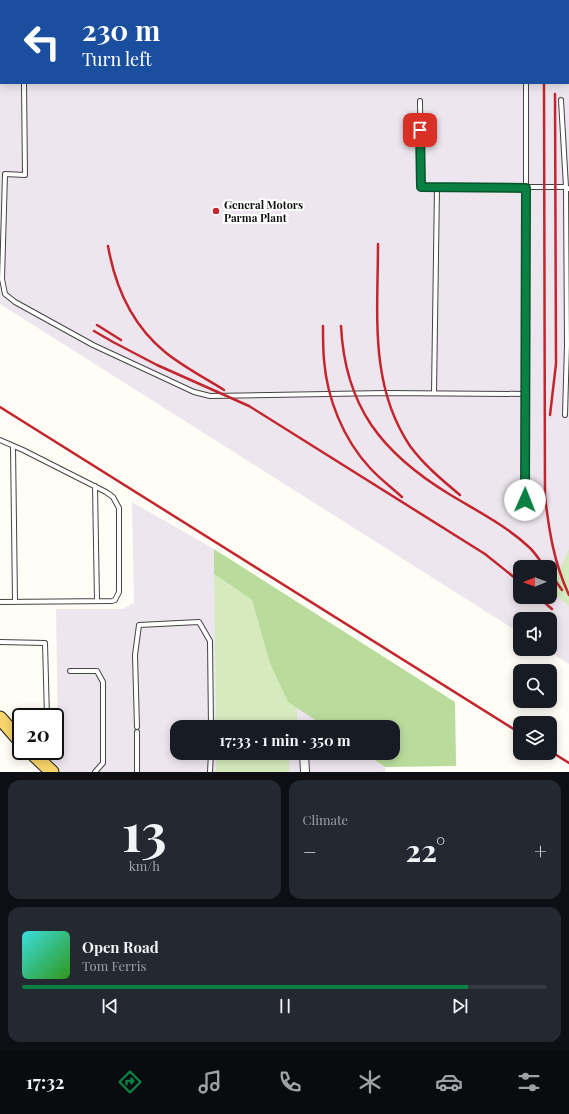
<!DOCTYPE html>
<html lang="en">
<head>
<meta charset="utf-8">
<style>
	body { margin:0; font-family:"Playfair Display",serif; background:#242831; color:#f1f3f6; height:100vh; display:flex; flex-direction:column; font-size:15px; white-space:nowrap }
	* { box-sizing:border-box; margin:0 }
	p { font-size:13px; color:#9ea1a6 }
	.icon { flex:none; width:22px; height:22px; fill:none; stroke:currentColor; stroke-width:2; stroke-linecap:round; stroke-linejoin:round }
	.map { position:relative; height:772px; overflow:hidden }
	.details { display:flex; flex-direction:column; gap:8px; padding:8px; background:#0d0f14; flex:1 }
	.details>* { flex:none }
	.hud { position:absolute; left:0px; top:0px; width:569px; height:84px; box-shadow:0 2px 10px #0003; background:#1a4fa0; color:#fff; overflow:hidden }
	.needle { width:26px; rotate:269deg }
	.tools { position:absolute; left:513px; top:560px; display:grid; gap:8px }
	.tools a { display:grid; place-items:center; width:44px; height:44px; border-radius:8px; background:#171b24; box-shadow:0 2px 10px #0003; font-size:20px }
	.speed { position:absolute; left:12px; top:708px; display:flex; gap:8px; font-size:20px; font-weight:700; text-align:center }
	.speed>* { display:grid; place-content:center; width:52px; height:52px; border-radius:50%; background:#171b24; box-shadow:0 2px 10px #0003; line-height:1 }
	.speed .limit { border:2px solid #111; border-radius:6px; background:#fff; color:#111 }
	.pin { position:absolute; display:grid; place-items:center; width:34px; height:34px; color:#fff; margin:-17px; border-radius:8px; box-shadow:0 2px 6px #0006 }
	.me { position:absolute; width:44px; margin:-22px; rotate:1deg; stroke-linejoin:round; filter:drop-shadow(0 0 3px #0008) }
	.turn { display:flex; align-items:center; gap:14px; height:84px; padding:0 16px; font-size:18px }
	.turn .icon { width:52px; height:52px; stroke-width:2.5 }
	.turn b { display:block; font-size:28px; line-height:34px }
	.big { font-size:30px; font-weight:700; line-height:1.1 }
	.details .widget { flex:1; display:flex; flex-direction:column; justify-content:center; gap:6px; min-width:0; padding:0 14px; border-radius:12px; background:#242831 }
	.details .dial { align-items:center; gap:0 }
	.dial b { font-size:52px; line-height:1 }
	.song { display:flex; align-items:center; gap:12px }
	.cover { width:48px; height:48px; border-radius:6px; background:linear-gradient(135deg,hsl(180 70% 55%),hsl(110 70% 35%)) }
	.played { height:4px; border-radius:2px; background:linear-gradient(90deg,#0b8043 85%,#363941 85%) }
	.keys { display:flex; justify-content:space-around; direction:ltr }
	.heat { display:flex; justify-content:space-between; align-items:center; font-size:22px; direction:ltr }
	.details .tiles { flex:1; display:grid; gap:8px; grid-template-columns:1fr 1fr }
	.widget:last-child { grid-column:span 2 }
	.trip { position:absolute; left:170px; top:720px; width:230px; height:40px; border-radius:12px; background:#171b24; box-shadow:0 2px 10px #0003; font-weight:700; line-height:40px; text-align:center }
	.menu { display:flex; height:64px; justify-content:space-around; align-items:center; background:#090b0e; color:#9ea1a6 }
	.menu .icon { width:28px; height:28px }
	.menu .active { color:#0b8043 }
	.menu b { font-size:18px; color:#f1f3f6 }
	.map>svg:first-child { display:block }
	.industrial { fill:#eee6ef; fill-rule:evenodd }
	.green { fill:#d5ebbd }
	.forest { fill:#b9dc9c }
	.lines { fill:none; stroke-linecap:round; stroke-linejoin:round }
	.lane-casing { stroke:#444; stroke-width:6 }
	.street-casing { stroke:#444; stroke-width:10 }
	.primary-casing { stroke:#222; stroke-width:15 }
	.lane { stroke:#fff; stroke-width:4 }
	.street { stroke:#fff; stroke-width:8 }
	.primary { stroke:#f9d66b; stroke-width:13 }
	.rail { stroke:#c4262e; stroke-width:2.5 }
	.route-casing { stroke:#07532c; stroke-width:10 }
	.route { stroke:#0b8043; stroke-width:7 }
	.poi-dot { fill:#c4262e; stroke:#fff; stroke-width:1.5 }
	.labels { text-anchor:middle; stroke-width:4; stroke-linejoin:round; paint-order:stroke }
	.poi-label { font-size:11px; font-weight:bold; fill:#111; stroke:#fff; text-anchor:start }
</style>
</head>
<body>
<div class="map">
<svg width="569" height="772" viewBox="0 0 569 772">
	<rect width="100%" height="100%" fill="#fffdf5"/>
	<path class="industrial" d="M 0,0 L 569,0 L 569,664 L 545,649 L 550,649 L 550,619 L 520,619 L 520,633 L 0,304 ZM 1,1 L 568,1 L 568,83 L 1,83 ZM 520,567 L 550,567 L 550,597 L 520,597 Z
		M 132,502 L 214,549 L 216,727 L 177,727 L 177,753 L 216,753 L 216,772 L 58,772 L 39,751 L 55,751 L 55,734 L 58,734 L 56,609 L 122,609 L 134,603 Z
		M 297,707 L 326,727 L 297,727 Z
		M 289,753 L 364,753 L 385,767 L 385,772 L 289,772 Z"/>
	<path class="green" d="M 569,549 L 569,606 L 551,591 Z
		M 214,574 L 252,600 L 270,664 L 288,702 L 297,707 L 297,727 L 216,727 Z
		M 216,753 L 289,753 L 289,772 L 216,772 Z"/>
	<path class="forest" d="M 214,549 L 455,702 L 456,766 L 385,767 L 364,753 L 393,753 L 393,727 L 326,727 L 288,702 L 270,664 L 252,600 L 214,574 Z"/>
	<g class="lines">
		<g class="lane-casing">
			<path id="lane" d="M 3,0 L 3,1
				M 526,0 L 526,1
				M 568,45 L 569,45
				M 24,83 L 25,175 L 5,174 L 2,279 L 5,294 L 15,302 L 93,345 L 194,392 L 210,396 L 386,393 L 526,394 L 526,83
				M 561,100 L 566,187 L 567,345 L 565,415
				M 420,101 L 421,187 L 566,187 L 569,189
				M 434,393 L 437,187
				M 0,440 L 23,450 L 106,492 L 113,497 L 119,508 L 119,592 L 115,600 L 112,601 L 0,602
				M 13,446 L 15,601
				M 95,486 L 97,601
				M 525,500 L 526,394
				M 0,642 L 45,643 L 47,717
				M 70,671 L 97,671 L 103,682 L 103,763 L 95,772
				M 137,727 L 135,655 L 139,625 L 199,622 L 210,641 L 211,727
				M 137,772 L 137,732
				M 210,772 L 211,753"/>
		</g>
		<g class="street-casing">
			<path id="street" d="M 304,753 L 305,772"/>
		</g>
		<g class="primary-casing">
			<path id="primary" d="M 0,718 L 21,742
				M 30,751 L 52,772"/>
		</g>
		<use href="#lane" class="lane"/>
		<use href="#street" class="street"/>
		<use href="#primary" class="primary"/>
		<path class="rail" d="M 544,83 L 545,496 C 549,531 554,563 569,595
			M 378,244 C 378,314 369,385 410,446 C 424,465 442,480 460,495
			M 108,246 C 115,286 132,325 165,352 C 182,366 205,378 224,390
			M 97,325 L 121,340
			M 323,326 C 323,337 323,349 324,360 C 327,398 343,439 370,468 C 379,478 391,487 402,497
			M 341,326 C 345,407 382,453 449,494 C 477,511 507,526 530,548 C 536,554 540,561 545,567
			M 94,331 L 113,342 L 157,365 L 249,406 L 485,554 L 520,582
			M 0,407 L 520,733
			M 550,415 L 556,364 L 555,94
			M 550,573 L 562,590
			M 538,597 L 552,609
			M 550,751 L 569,763"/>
	</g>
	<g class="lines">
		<g class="route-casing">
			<path id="route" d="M 420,130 L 421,187 L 526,188 L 525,500"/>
		</g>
		<use href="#route" class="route"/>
	</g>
	<circle class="poi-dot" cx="216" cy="211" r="4"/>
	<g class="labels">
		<g class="poi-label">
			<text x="224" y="209">General Motors<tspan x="224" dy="13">Parma Plant</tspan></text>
		</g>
	</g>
</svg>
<div class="tools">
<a><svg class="needle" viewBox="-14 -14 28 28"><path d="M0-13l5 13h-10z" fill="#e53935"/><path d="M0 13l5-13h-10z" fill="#9ea1a6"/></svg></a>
<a><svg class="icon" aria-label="sound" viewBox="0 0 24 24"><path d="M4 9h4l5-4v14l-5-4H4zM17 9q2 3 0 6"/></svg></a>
<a><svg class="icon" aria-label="search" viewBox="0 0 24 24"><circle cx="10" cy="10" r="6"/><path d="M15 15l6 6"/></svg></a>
<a><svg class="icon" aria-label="layers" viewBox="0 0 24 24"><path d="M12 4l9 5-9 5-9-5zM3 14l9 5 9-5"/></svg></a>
</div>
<div class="speed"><div class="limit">20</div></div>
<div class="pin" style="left:420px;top:130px;background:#d93025"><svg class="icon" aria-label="arrive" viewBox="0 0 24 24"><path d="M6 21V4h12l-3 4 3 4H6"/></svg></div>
<svg class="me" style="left:525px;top:500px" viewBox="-20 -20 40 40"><circle r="19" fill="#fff"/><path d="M0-13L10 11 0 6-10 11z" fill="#0b8043"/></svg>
<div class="trip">17:33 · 1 min · 350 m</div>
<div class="hud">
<div class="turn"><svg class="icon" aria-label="left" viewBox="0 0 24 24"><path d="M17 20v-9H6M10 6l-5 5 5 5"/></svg><div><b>230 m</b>Turn left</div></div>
</div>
</div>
<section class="details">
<div class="tiles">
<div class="widget dial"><b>13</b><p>km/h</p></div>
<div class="widget"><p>Climate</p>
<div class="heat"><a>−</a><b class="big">22°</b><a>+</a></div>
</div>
<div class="widget">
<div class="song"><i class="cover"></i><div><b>Open Road</b><p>Tom Ferris</p></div></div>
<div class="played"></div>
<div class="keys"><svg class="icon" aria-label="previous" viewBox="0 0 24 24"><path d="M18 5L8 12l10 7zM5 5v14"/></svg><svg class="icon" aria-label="pause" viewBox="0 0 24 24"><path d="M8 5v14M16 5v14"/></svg><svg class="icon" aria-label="next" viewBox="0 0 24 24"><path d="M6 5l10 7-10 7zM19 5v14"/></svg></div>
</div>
</div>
</section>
<nav class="menu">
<b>17:32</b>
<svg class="icon active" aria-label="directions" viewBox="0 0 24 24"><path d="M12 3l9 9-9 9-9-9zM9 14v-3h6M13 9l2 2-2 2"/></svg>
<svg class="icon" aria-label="music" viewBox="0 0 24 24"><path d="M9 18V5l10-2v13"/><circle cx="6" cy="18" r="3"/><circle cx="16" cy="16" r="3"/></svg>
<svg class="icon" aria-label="phone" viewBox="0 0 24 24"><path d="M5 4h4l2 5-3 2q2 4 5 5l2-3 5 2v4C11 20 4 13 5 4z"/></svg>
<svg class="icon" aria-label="climate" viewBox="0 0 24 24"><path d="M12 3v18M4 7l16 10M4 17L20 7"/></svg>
<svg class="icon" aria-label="car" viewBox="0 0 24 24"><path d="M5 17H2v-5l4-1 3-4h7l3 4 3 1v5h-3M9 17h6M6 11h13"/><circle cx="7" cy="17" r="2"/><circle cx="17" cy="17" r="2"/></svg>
<svg class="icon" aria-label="filters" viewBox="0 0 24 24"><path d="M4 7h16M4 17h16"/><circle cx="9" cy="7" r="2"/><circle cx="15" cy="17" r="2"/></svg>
</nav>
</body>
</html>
